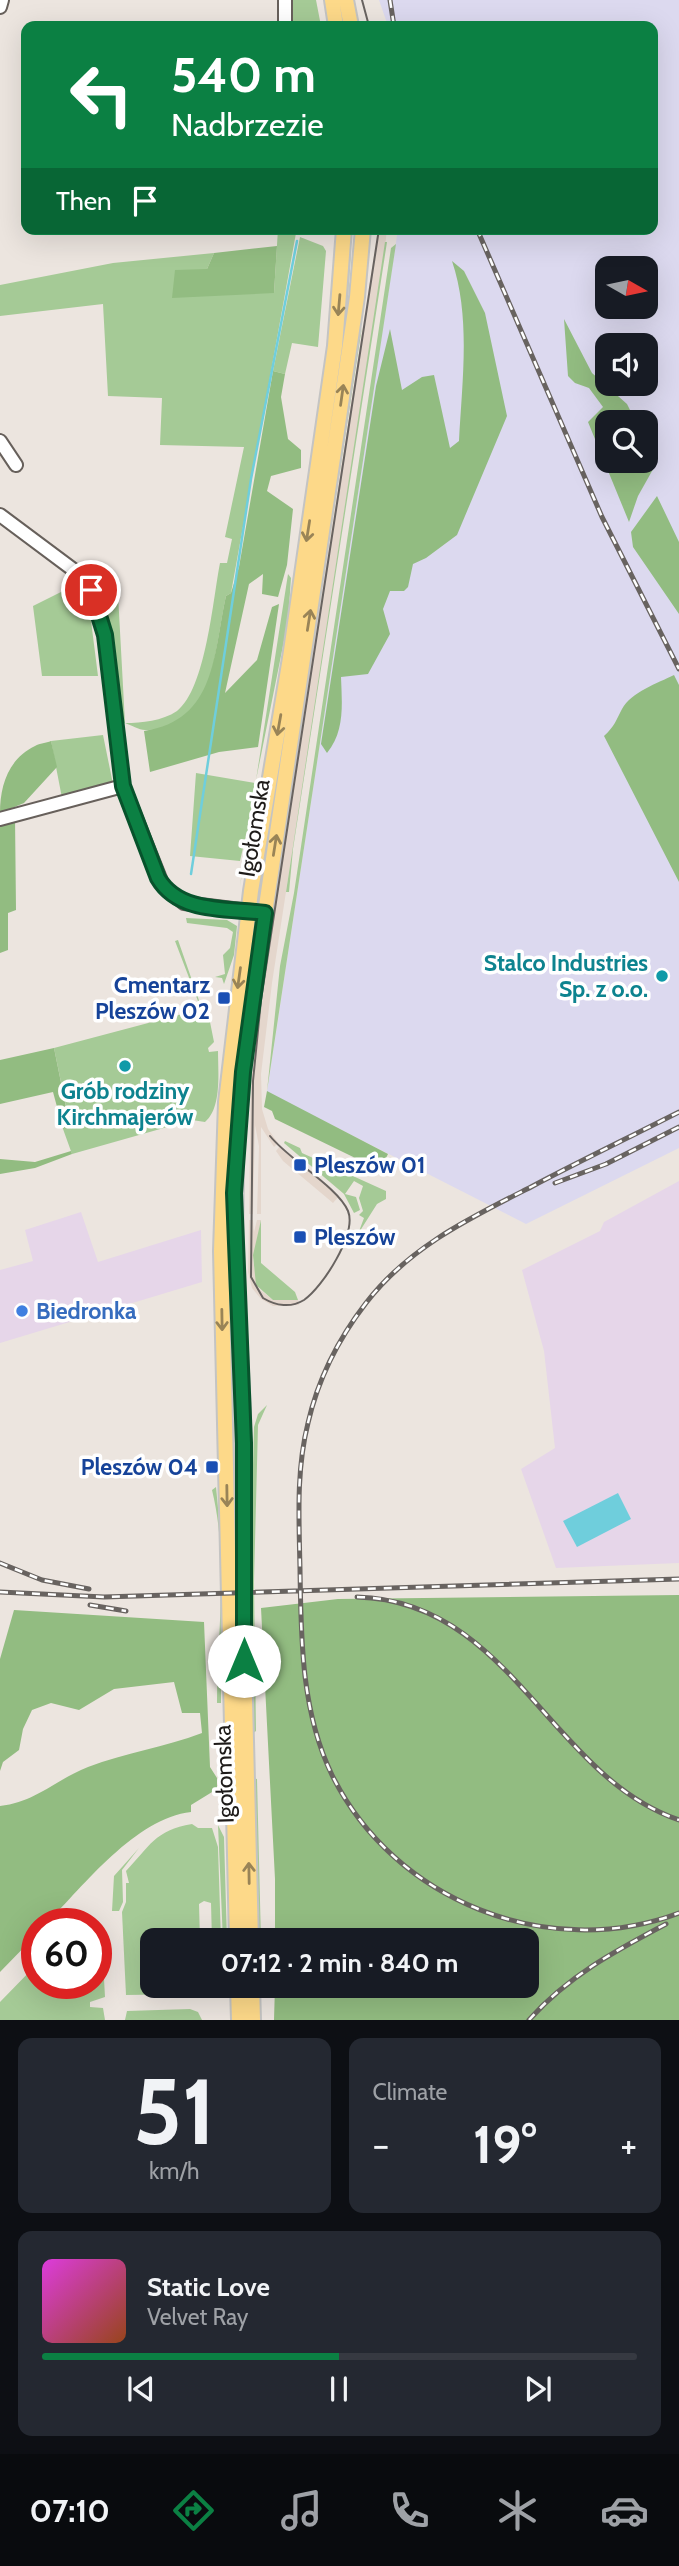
<!DOCTYPE html>
<html lang="en">
<head>
<meta charset="utf-8">
<style>
	body { margin:0; font-family:Cabin,sans-serif; background:#242831; color:#f1f3f6; height:100vh; display:flex; flex-direction:column; font-size:26px; white-space:nowrap }
	* { box-sizing:border-box; margin:0 }
	p { font-size:23px; color:#9ea1a6 }
	.icon { flex:none; width:38px; height:38px; fill:none; stroke:currentColor; stroke-width:2; stroke-linecap:round; stroke-linejoin:round }
	.map { position:relative; height:2020px; overflow:hidden }
	.drawer { display:flex; flex-direction:column; gap:18px; padding:18px; background:#0d0f14; flex:1 }
	.drawer>* { flex:none }
	.banner { position:absolute; left:21px; top:21px; width:637px; height:214px; border-radius:14px; box-shadow:0 7px 28px #0002; background:#0b8043; color:#fff; overflow:hidden }
	.needle { width:46px; rotate:99deg }
	.tools { position:absolute; left:595px; top:256px; display:grid; gap:14px }
	.tools a { display:grid; place-items:center; width:63px; height:63px; border-radius:14px; background:#171b24; box-shadow:0 7px 28px #0002; font-size:35px }
	.speed { position:absolute; left:21px; top:1908px; display:flex; gap:14px; font-size:35px; font-weight:700; text-align:center }
	.speed>* { display:grid; place-content:center; width:91px; height:91px; border-radius:50%; background:#171b24; box-shadow:0 7px 28px #0002; line-height:1 }
	.speed .limit { border:10px solid #d22; background:#fff; color:#111 }
	.pin { position:absolute; display:grid; place-items:center; width:60px; height:60px; color:#fff; margin:-30px; border:4px solid #fff; border-radius:50%; box-shadow:0 2px 7px #0007 }
	.me { position:absolute; width:77px; margin:-38px; rotate:0deg; stroke-linejoin:round; filter:drop-shadow(0 0 5px #0008) }
	.turn { display:flex; align-items:center; gap:24px; height:147px; padding:0 35px; font-size:32px }
	.turn .icon { width:91px; height:91px; stroke-width:2.5 }
	.turn b { display:block; font-size:49px; line-height:60px }
	.then { display:flex; align-items:center; height:66px; padding:0 35px; background:#0003; gap:14px; font-size:26px }
	.big { font-size:52px; font-weight:700; line-height:1.1 }
	.drawer .tile { flex:1; display:flex; flex-direction:column; justify-content:center; gap:10px; min-width:0; padding:0 24px; border-radius:14px; background:#242831 }
	.drawer .dial { align-items:center; gap:0 }
	.dial b { font-size:91px; line-height:1 }
	.song { display:flex; align-items:center; gap:21px }
	.cover { width:84px; height:84px; border-radius:10px; background:linear-gradient(135deg,hsl(300 70% 55%),hsl(20 70% 35%)) }
	.played { height:7px; border-radius:4px; background:linear-gradient(90deg,#0b8043 50%,#363941 50%) }
	.keys { display:flex; justify-content:space-around; direction:ltr }
	.heat { display:flex; justify-content:space-between; align-items:center; font-size:38px; direction:ltr }
	.drawer .tiles { flex:1; display:grid; gap:18px; grid-template-columns:1fr 1fr }
	.tile:last-child { grid-column:span 2 }
	.trip { position:absolute; left:140px; top:1928px; width:399px; height:70px; border-radius:14px; background:#171b24; box-shadow:0 7px 28px #0002; font-weight:700; line-height:70px; text-align:center }
	.menu { display:flex; height:112px; justify-content:space-around; align-items:center; background:#090b0e; color:#9ea1a6 }
	.menu .icon { width:49px; height:49px }
	.menu .selected { color:#0b8043 }
	.menu b { font-size:32px; color:#f1f3f6 }
	.map>svg:first-child { display:block }
	.commercial { fill:#e6d6e9 }
	.industrial { fill:#dcd9ef; fill-rule:evenodd }
	.built { fill:#e4d6cc }
	.green { fill:#a5ca96 }
	.forest { fill:#92bc81 }
	.water { fill:#6fcedc }
	.lines { fill:none; stroke-linecap:round; stroke-linejoin:round }
	.stream { stroke:#6fcedc; stroke-width:2.5 }
	.minor-casing { stroke:#67605b; stroke-width:16 }
	.major-casing { stroke:#c4c4c3; stroke-width:18 }
	.minor { stroke:#fff; stroke-width:12 }
	.major { stroke:#fdd989; stroke-width:14 }
	.tram { stroke:#686360; stroke-width:2 }
	.rail-casing { stroke:#686360; stroke-width:5 }
	.rail { stroke:#fff; stroke-width:2.5; stroke-dasharray:8; stroke-linecap:butt }
	.oneway { stroke:#998457 }
	.route-casing { stroke:#07532c; stroke-width:18 }
	.route { stroke:#0b8043; stroke-width:12 }
	.culture-dot { fill:#0f9aa8; stroke:#fff; stroke-width:2.5 }
	.transit-dot { fill:#1a4fb4; stroke:#fff; stroke-width:2.5 }
	.shop-dot { fill:#3f7fe0; stroke:#fff; stroke-width:2.5 }
	.labels { text-anchor:middle; stroke-width:7; stroke-linejoin:round; paint-order:stroke }
	.street-label { font-size:23px; fill:#1e1b19; stroke:#fff }
	.culture-label { font-size:23px; font-weight:bold; fill:#0d838f; stroke:#fff; text-anchor:end }
	.transit-label { font-size:23px; font-weight:bold; fill:#164399; stroke:#fff; text-anchor:end }
	.shop-label { font-size:23px; font-weight:bold; fill:#366cbe; stroke:#fff; text-anchor:start }
</style>
</head>
<body>
<div class="map">
<svg width="679" height="2020" viewBox="0 0 679 2020">
	<rect width="100%" height="100%" fill="#ece5df"/>
	<path class="commercial" d="M 679,1181 L 679,1563 L 556,1568 L 521,1469 L 555,1448 L 544,1351 L 522,1270 L 600,1231 L 604,1222 Z
		M 81,1212 L 98,1262 L 201,1230 L 202,1282 L 0,1343 L 0,1270 L 33,1261 L 25,1230 Z"/>
	<path class="industrial" d="M 379,0 L 679,0 L 679,1148 L 526,1224 L 267,1092 L 398,229 L 653,229 L 653,26 L 388,26 ZM 607,268 L 646,268 L 646,306 L 607,306 ZM 607,345 L 646,345 L 646,383 L 607,383 ZM 607,422 L 646,422 L 646,460 L 607,460 Z"/>
	<path class="built" d="M 378,229 L 387,229 L 385,247 L 272,983 L 261,1074 L 262,1109 L 268,1129 L 278,1143 L 274,1147 L 261,1127 L 261,1214 L 257,1214 L 259,1146 L 255,1125 L 253,1214 L 249,1214 L 251,1069 L 259,998 Z
		M 280,1146 L 339,1196 L 333,1203 L 283,1161 L 276,1151 Z
		M 249,1220 L 253,1220 L 254,1232 L 257,1220 L 261,1220 L 253,1260 L 258,1288 L 273,1300 L 298,1300 L 299,1305 L 273,1306 L 261,1299 L 252,1288 L 248,1272 Z"/>
	<path class="green" d="M 287,0 L 316,0 L 321,26 L 287,26 Z
		M 278,229 L 293,229 L 296,233 L 231,593 L 226,596 C 220,623 217,654 209,681 C 202,706 173,732 145,730 C 139,730 131,725 125,723 L 120,725 L 105,609 L 88,577 L 93,574 L 117,576 L 125,723 C 142,723 162,721 177,711 C 206,689 213,598 220,563 L 227,563 L 232,539 L 225,537 L 244,447 L 160,445 L 162,398 L 108,396 L 103,304 L 0,316 L 0,285 L 113,263 L 214,253 L 207,269 L 274,293 Z
		M 300,237 L 323,246 L 326,251 L 318,347 L 292,343 L 285,374 L 273,371 Z
		M 385,242 L 387,242 L 293,849 L 289,892 L 286,892 Z
		M 396,244 L 267,1091 L 280,966 L 294,893 L 391,248 Z
		M 351,252 L 345,337 L 263,889 L 256,888 Z
		M 362,327 L 276,888 L 277,890 L 274,890 L 351,375 Z
		M 288,574 L 291,578 L 288,621 L 256,780 Z
		M 77,584 L 89,605 L 98,676 L 42,676 L 33,606 Z
		M 103,735 L 113,784 L 62,798 L 51,741 Z
		M 196,773 L 255,783 L 240,887 L 247,831 L 240,861 L 190,856 Z
		M 186,918 L 227,920 L 237,926 L 234,955 L 224,984 L 222,978 L 215,977 L 225,974 L 223,955 L 230,948 L 233,932 L 227,928 L 187,923 Z
		M 178,940 L 202,1009 L 209,1017 L 214,1042 L 208,1048 L 209,1052 L 218,1051 C 218,1072 222,1108 205,1122 L 192,1120 L 72,1154 L 63,1129 L 70,1126 L 54,1048 L 201,1009 L 175,941 Z
		M 285,1141 L 300,1148 L 302,1153 L 386,1191 L 386,1199 L 377,1204 L 358,1234 L 364,1218 L 359,1215 L 363,1211 L 359,1198 L 363,1186 L 354,1181 L 345,1194 L 356,1197 L 360,1210 L 354,1213 L 344,1194 L 284,1143 Z
		M 261,1220 L 261,1263 L 295,1292 L 298,1300 L 273,1300 L 256,1285 L 253,1255 Z
		M 267,1405 L 258,1425 L 254,1582 L 256,1731 L 252,1734 L 250,1577 L 254,1427 L 258,1414 Z
		M 216,1487 C 224,1559 221,1631 221,1703 L 217,1703 C 217,1634 229,1559 212,1490 Z
		M 253,1778 L 257,1779 L 261,1941 L 257,1941 Z
		M 192,1824 L 198,1828 L 212,1828 L 218,1847 L 221,1941 L 212,1941 L 211,1903 L 204,1901 L 199,1904 L 200,1941 L 152,1941 L 152,1986 L 200,1986 L 189,1994 L 126,1995 L 122,1912 L 126,1902 L 126,1883 L 129,1883 L 126,1871 C 149,1847 155,1830 192,1824 Z
		M 218,1825 L 224,1837 L 227,1941 L 223,1941 Z
		M 139,1848 L 122,1870 L 123,1902 L 119,1911 L 112,1911 L 114,1876 Z
		M 96,1951 L 97,1978 L 104,1979 L 105,1997 L 90,2002 L 90,2007 L 103,2008 L 105,2020 L 0,2020 L 0,2002 L 37,1964 L 37,1983 L 96,1983 Z
		M 190,2009 L 198,2012 L 202,2020 L 125,2020 L 127,2011 Z"/>
	<path class="forest" d="M 277,246 L 274,293 L 172,298 L 175,270 L 207,269 L 214,253 Z
		M 452,261 L 464,271 L 485,313 L 507,416 L 457,535 L 426,558 L 413,564 L 408,587 L 404,591 L 390,591 L 383,609 L 390,634 L 368,674 L 341,677 C 342,704 345,731 327,753 L 321,744 L 376,386 L 390,329 L 402,390 L 422,377 L 434,375 L 450,448 L 459,441 C 462,382 471,317 452,261 Z
		M 564,319 L 592,373 L 627,404 L 636,422 L 607,422 L 607,460 L 646,460 L 646,443 L 656,464 L 638,496 L 629,522 L 588,422 L 603,407 L 589,388 L 575,383 L 568,376 Z
		M 273,371 L 285,374 L 281,397 L 288,439 L 301,450 L 301,468 L 271,476 L 267,491 L 293,509 L 287,565 L 278,597 L 262,594 L 263,574 L 249,584 L 225,693 L 257,660 L 272,607 L 279,604 L 258,747 L 219,752 L 150,772 L 144,731 C 217,720 213,653 226,596 L 231,593 L 239,567 Z
		M 657,496 L 679,542 L 679,614 L 633,547 L 631,532 Z
		M 674,675 L 679,685 L 679,882 L 604,736 C 615,726 616,720 622,709 C 631,692 658,683 674,675 Z
		M 51,741 L 57,767 L 24,803 L 0,813 C 0,786 8,759 35,746 C 40,743 46,743 51,741 Z
		M 15,817 L 16,910 L 8,913 L 8,950 L 0,953 L 0,822 Z
		M 54,1048 L 70,1127 L 63,1129 L 53,1092 L 0,1104 L 0,1060 Z
		M 267,1091 L 388,1154 L 380,1170 L 275,1119 L 272,1111 L 264,1107 Z
		M 71,1151 L 72,1154 L 35,1168 L 0,1174 L 0,1159 L 35,1162 Z
		M 679,1595 L 679,2020 L 274,2020 L 275,1986 L 527,1986 L 527,1941 L 275,1941 L 275,1879 L 261,1608 L 338,1599 Z
		M 14,1610 L 204,1622 L 210,1767 L 217,1778 L 217,1789 L 191,1805 L 191,1812 C 136,1818 84,1885 47,1923 L 37,1923 L 37,1934 L 0,1972 L 0,1806 C 36,1802 55,1780 88,1767 C 125,1753 165,1747 202,1733 L 200,1713 L 182,1713 L 174,1682 L 114,1689 L 79,1710 L 51,1703 L 32,1710 L 23,1729 L 19,1750 L 3,1762 L 0,1771 L 0,1659 Z"/>
	<path class="water" d="M 618,1493 L 631,1519 L 577,1547 L 563,1521 Z"/>
	<g class="lines">
		<path class="stream" d="M 191,874 L 251,479 L 297,241"/>
		<g class="minor-casing">
			<path id="minor" d="M 0,7 L 2,0
				M 285,26 L 285,0
				M 0,441 L 16,465
				M 0,515 L 75,571 L 95,601 L 105,636 L 123,786 L 163,886 L 184,903 L 258,912
				M 0,819 L 123,786"/>
		</g>
		<g class="major-casing">
			<path id="major" d="M 332,0 L 336,26
				M 346,0 L 351,26
				M 237,1941 L 221,1251 L 226,1102 L 251,891 L 290,658 L 335,346 L 344,229
				M 251,1941 L 244,1661 L 243,1410 L 235,1255 L 236,1155 L 243,1072 L 265,913 L 357,297 L 363,229
				M 238,1986 L 239,2020
				M 252,1986 L 253,2020"/>
		</g>
		<use href="#minor" class="minor"/>
		<use href="#major" class="major"/>
		<path class="tram" d="M 362,0 L 369,26
			M 270,1136 C 288,1159 338,1187 348,1211 C 357,1233 323,1287 304,1300 C 291,1308 276,1306 263,1298 L 251,1277 L 253,1081 L 261,1000 L 379,229"/>
		<g class="rail-casing">
			<path id="rail" d="M 390,0 L 394,26
				M 477,229 L 602,517 L 679,669
				M 679,1112 C 630,1137 580,1161 531,1187 C 470,1218 409,1247 366,1303 C 339,1338 318,1379 308,1423 C 296,1471 299,1519 300,1569 C 301,1638 301,1711 332,1775 C 394,1901 548,1962 679,1913
				M 555,1183 L 606,1164 L 679,1127
				M 0,1563 L 42,1580 L 89,1589
				M 0,1592 L 104,1597 L 679,1579
				M 357,1597 C 511,1601 550,1776 679,1820
				M 90,1605 L 126,1611
				M 529,2020 C 568,1976 615,1951 666,1924"/>
		</g>
		<use href="#rail" class="rail"/>
	</g>
	<defs><path id="oneway-shaft" d="M-6 0H5M1.5-3L5.5 0L1.5 3" fill="none" stroke-width="1.6" stroke-linecap="round" stroke-linejoin="round" transform="scale(1.75)"/></defs>
	<g class="oneway">
		<use href="#oneway-shaft" transform="translate(339 305) rotate(95)"/>
		<use href="#oneway-shaft" transform="translate(342 395) rotate(-82)"/>
		<use href="#oneway-shaft" transform="translate(308 531) rotate(99)"/>
		<use href="#oneway-shaft" transform="translate(309 620) rotate(-81)"/>
		<use href="#oneway-shaft" transform="translate(279 725) rotate(100)"/>
		<use href="#oneway-shaft" transform="translate(275 845) rotate(-81)"/>
		<use href="#oneway-shaft" transform="translate(239 978) rotate(98)"/>
		<use href="#oneway-shaft" transform="translate(222 1320) rotate(89)"/>
		<use href="#oneway-shaft" transform="translate(227 1496) rotate(89)"/>
		<use href="#oneway-shaft" transform="translate(249 1873) rotate(-91)"/>
	</g>
	<g class="lines">
		<g class="route-casing">
			<path id="route" d="M 91,590 L 105,635 L 123,786 L 158,878 C 179,914 228,908 265,913 L 243,1072 L 234,1193 L 244,1443 L 244,1661"/>
		</g>
		<use href="#route" class="route"/>
	</g>
	<g class="culture-dot">
		<circle cx="662" cy="976" r="7"/>
		<circle cx="125" cy="1066" r="7"/>
	</g>
	<g class="transit-dot">
		<rect x="217" y="991" width="14" height="14" rx="3.5"/>
		<rect x="293" y="1158" width="14" height="14" rx="3.5"/>
		<rect x="293" y="1230" width="14" height="14" rx="3.5"/>
		<rect x="205" y="1460" width="14" height="14" rx="3.5"/>
	</g>
	<circle class="shop-dot" cx="22" cy="1311" r="7"/>
	<g class="labels">
		<g class="street-label">
			<text transform="translate(254 828) rotate(-81)" y="8">Igołomska</text>
			<text transform="translate(224 1774) rotate(-92)" y="8">Igołomska</text>
		</g>
		<g class="culture-label">
			<text x="648" y="971">Stalco Industries<tspan x="648" dy="26">Sp. z o.o.</tspan></text>
			<text x="125" y="1099" text-anchor="middle">Grób rodziny<tspan x="125" dy="26">Kirchmajerów</tspan></text>
		</g>
		<g class="transit-label">
			<text x="210" y="993">Cmentarz<tspan x="210" dy="26">Pleszów 02</tspan></text>
			<text x="314" y="1173" text-anchor="start">Pleszów 01</text>
			<text x="314" y="1245" text-anchor="start">Pleszów</text>
			<text x="198" y="1475">Pleszów 04</text>
		</g>
		<g class="shop-label">
			<text x="36" y="1319">Biedronka</text>
		</g>
	</g>
</svg>
<div class="tools">
<a><svg class="needle" viewBox="-14 -14 28 28"><path d="M0-13l5 13h-10z" fill="#e53935"/><path d="M0 13l5-13h-10z" fill="#9ea1a6"/></svg></a>
<a><svg class="icon" aria-label="sound" viewBox="0 0 24 24"><path d="M4 9h4l5-4v14l-5-4H4zM17 9q2 3 0 6"/></svg></a>
<a><svg class="icon" aria-label="search" viewBox="0 0 24 24"><circle cx="10" cy="10" r="6"/><path d="M15 15l6 6"/></svg></a>
</div>
<div class="speed"><div class="limit">60</div></div>
<div class="pin" style="left:91px;top:590px;background:#d93025"><svg class="icon" aria-label="arrive" viewBox="0 0 24 24"><path d="M6 21V4h12l-3 4 3 4H6"/></svg></div>
<svg class="me" style="left:244px;top:1661px" viewBox="-20 -20 40 40"><circle r="19" fill="#fff"/><path d="M0-13L10 11 0 6-10 11z" fill="#0b8043"/></svg>
<div class="trip">07:12 · 2 min · 840 m</div>
<div class="banner">
<div class="turn"><svg class="icon" aria-label="left" viewBox="0 0 24 24"><path d="M17 20v-9H6M10 6l-5 5 5 5"/></svg><div><b>540 m</b>Nadbrzezie</div></div>
<div class="then">Then<svg class="icon" aria-label="arrive" viewBox="0 0 24 24"><path d="M6 21V4h12l-3 4 3 4H6"/></svg></div>
</div>
</div>
<section class="drawer">
<div class="tiles">
<div class="tile dial"><b>51</b><p>km/h</p></div>
<div class="tile"><p>Climate</p>
<div class="heat"><a>−</a><b class="big">19°</b><a>+</a></div>
</div>
<div class="tile">
<div class="song"><i class="cover"></i><div><b>Static Love</b><p>Velvet Ray</p></div></div>
<div class="played"></div>
<div class="keys"><svg class="icon" aria-label="previous" viewBox="0 0 24 24"><path d="M18 5L8 12l10 7zM5 5v14"/></svg><svg class="icon" aria-label="pause" viewBox="0 0 24 24"><path d="M8 5v14M16 5v14"/></svg><svg class="icon" aria-label="next" viewBox="0 0 24 24"><path d="M6 5l10 7-10 7zM19 5v14"/></svg></div>
</div>
</div>
</section>
<nav class="menu">
<b>07:10</b>
<svg class="icon selected" aria-label="directions" viewBox="0 0 24 24"><path d="M12 3l9 9-9 9-9-9zM9 14v-3h6M13 9l2 2-2 2"/></svg>
<svg class="icon" aria-label="music" viewBox="0 0 24 24"><path d="M9 18V5l10-2v13"/><circle cx="6" cy="18" r="3"/><circle cx="16" cy="16" r="3"/></svg>
<svg class="icon" aria-label="phone" viewBox="0 0 24 24"><path d="M5 4h4l2 5-3 2q2 4 5 5l2-3 5 2v4C11 20 4 13 5 4z"/></svg>
<svg class="icon" aria-label="climate" viewBox="0 0 24 24"><path d="M12 3v18M4 7l16 10M4 17L20 7"/></svg>
<svg class="icon" aria-label="car" viewBox="0 0 24 24"><path d="M5 17H2v-5l4-1 3-4h7l3 4 3 1v5h-3M9 17h6M6 11h13"/><circle cx="7" cy="17" r="2"/><circle cx="17" cy="17" r="2"/></svg>
</nav>
</body>
</html>
